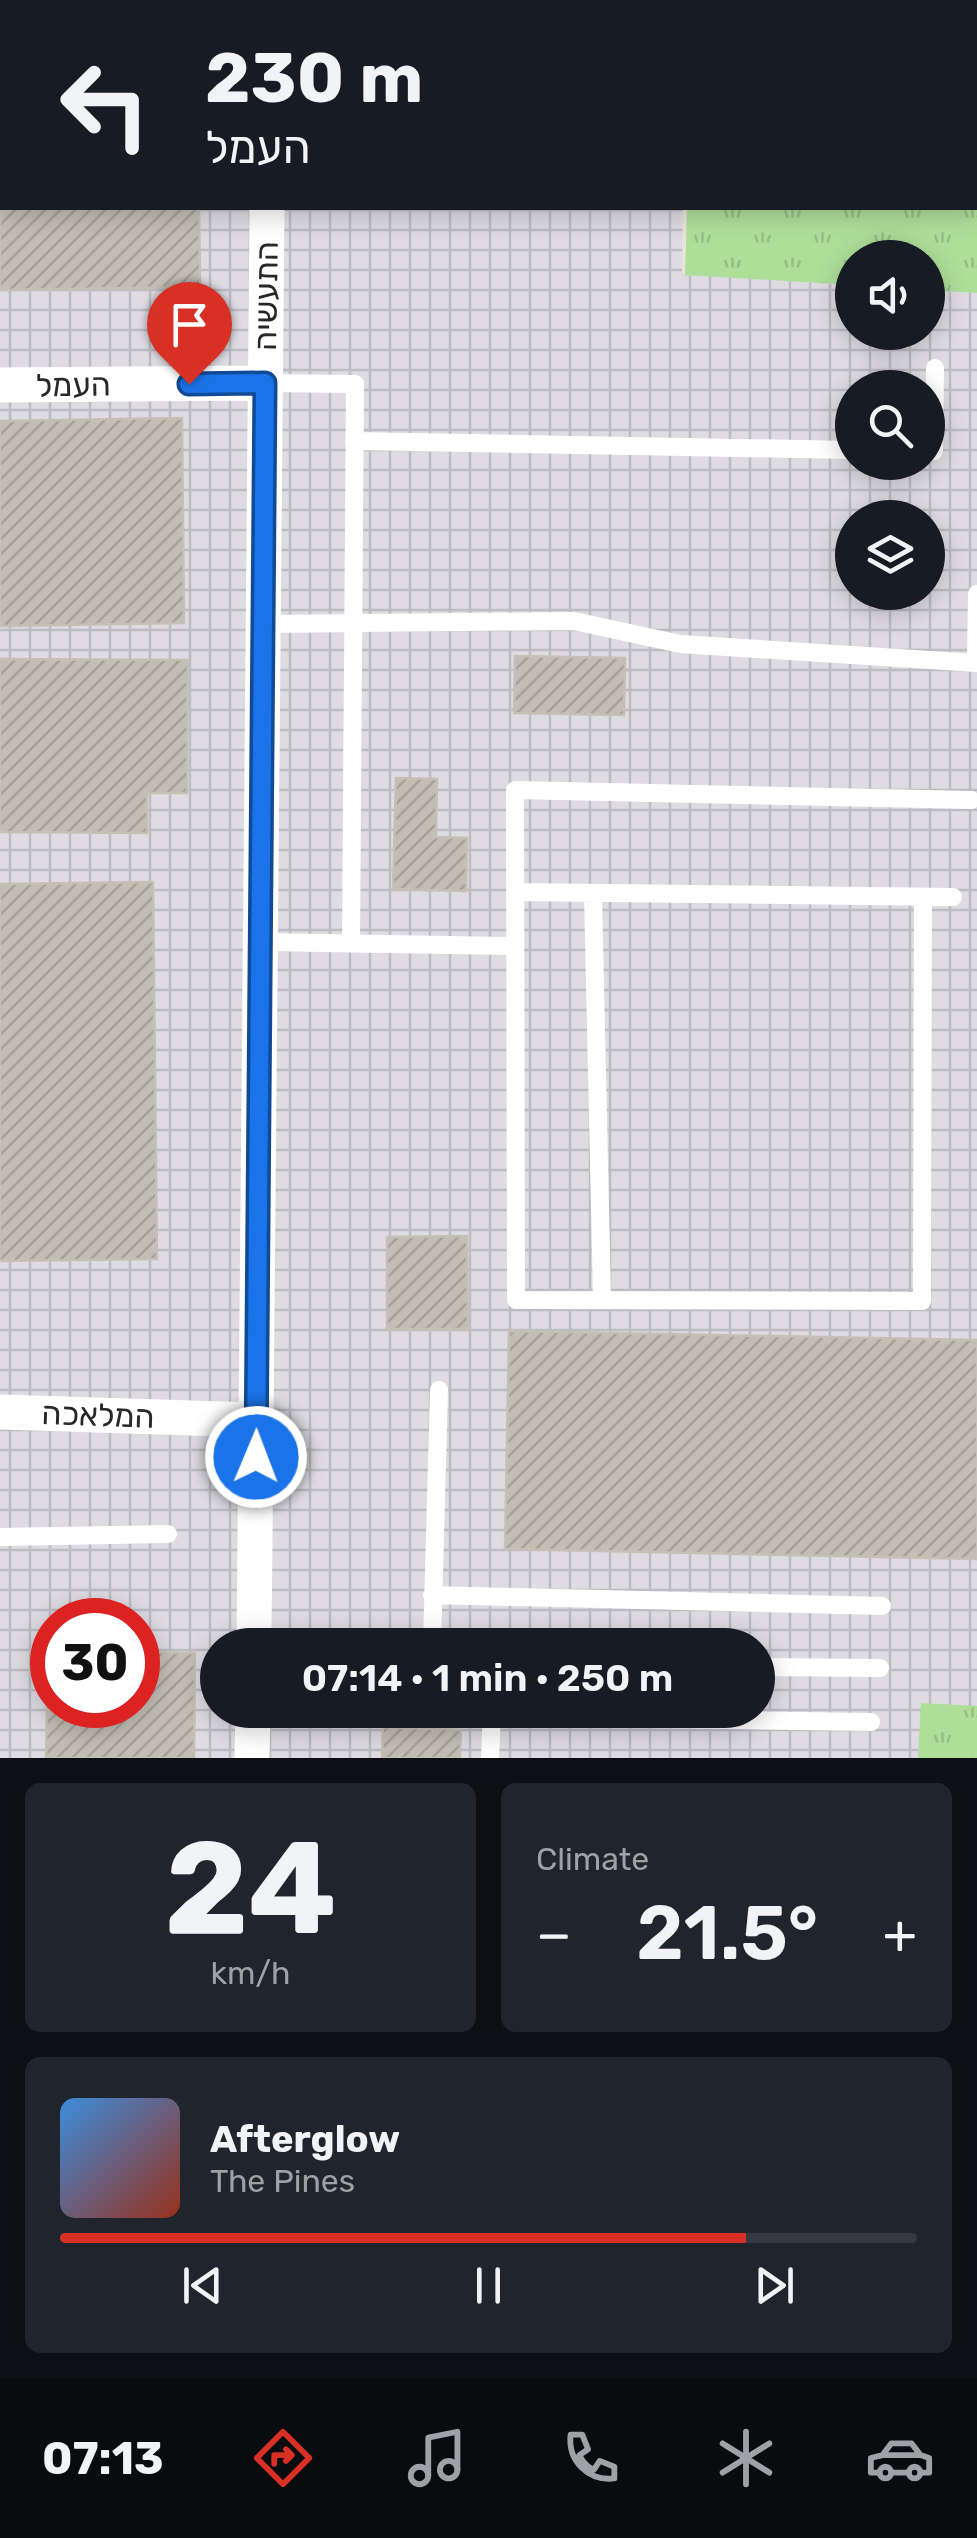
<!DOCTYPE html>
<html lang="en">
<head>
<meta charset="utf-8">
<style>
	body { margin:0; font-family:Rubik,Heebo,sans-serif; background:#20242c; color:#f1f3f6; height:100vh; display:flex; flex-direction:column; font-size:38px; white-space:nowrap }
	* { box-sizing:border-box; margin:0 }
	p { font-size:32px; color:#9ea1a6 }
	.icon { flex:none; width:55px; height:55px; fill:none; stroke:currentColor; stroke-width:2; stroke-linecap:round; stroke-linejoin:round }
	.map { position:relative; height:1758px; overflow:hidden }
	.drawer { display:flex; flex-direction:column; gap:25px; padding:25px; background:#0d0f14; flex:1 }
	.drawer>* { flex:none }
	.guide { position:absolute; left:0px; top:0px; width:978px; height:210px; box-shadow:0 5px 25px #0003; background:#171b24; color:#f1f3f6; overflow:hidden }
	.fabs { position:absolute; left:835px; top:240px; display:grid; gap:20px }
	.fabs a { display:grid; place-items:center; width:110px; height:110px; border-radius:50%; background:#171b24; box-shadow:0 5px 25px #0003; font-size:50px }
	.speed { position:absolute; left:30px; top:1598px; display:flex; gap:20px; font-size:50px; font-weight:700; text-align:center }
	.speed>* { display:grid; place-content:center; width:130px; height:130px; border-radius:50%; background:#171b24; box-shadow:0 5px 25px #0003; line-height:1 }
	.speed .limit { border:15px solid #d22; background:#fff; color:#111 }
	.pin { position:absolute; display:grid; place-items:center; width:85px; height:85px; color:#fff; margin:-102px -42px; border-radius:50% 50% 50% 0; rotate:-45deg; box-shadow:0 0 10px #0007 }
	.pin .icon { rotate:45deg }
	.me { position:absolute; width:110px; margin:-55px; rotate:1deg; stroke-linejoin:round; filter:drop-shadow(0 0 8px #0008) }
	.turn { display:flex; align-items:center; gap:35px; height:210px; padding:0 40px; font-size:45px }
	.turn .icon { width:130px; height:130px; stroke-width:2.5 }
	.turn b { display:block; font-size:70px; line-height:85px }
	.big { font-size:75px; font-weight:600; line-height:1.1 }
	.drawer .card { flex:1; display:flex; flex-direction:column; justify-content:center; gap:15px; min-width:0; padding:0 35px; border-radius:15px; background:#20242c }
	.drawer .dial { align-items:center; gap:0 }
	.dial b { font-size:130px; line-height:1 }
	.song { display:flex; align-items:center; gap:30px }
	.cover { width:120px; height:120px; border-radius:15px; background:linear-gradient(135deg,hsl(210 70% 55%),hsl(10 70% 35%)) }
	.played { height:10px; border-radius:5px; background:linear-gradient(90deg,#d93025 80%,#363941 80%) }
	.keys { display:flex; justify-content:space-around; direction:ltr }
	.heat { display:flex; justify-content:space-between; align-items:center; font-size:55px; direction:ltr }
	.drawer .tiles { flex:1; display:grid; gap:25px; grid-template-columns:1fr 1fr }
	.card:last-child { grid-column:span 2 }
	.trip { position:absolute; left:200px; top:1628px; width:575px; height:100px; border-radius:50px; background:#171b24; box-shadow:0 5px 25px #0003; font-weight:600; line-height:100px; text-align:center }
	.dock { display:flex; height:160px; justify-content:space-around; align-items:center; background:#090b0e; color:#9ea1a6 }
	.dock .icon { width:70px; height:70px }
	.dock .active { color:#d93025 }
	.dock b { font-size:45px; color:#f1f3f6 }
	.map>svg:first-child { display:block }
	.industrial { fill:url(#industrial-grid); fill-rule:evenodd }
	.grass { fill:url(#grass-tufts) }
	.building { fill:url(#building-hatch); stroke:#c5c0b5; stroke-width:2.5 }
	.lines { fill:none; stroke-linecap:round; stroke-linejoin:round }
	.lane { stroke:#fff; stroke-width:18 }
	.street { stroke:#fff; stroke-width:35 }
	.route-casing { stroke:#114b97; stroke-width:25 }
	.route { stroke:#1a73e8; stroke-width:18 }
	.labels { text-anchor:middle; stroke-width:8; stroke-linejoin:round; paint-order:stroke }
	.street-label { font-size:32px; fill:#282828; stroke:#fff }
</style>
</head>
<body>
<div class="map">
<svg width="977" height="1758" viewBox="0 0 977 1758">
	<defs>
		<pattern id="industrial-grid" width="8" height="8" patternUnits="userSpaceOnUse" patternTransform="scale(2.5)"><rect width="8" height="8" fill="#dedbe3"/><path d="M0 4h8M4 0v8" fill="none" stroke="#bebcc3"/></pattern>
		<pattern id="grass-tufts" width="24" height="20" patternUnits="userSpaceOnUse" patternTransform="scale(2.5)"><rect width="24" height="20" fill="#aedf99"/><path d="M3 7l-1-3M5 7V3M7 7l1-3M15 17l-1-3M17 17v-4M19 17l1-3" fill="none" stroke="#96bf84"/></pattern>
		<pattern id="building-hatch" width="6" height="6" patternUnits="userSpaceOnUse" patternTransform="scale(2.5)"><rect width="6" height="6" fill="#c2beb6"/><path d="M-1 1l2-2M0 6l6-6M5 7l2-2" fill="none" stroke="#a7a39c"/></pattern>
	</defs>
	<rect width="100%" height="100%" fill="#eae4db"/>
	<path class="industrial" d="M 0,0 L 688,0 L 2,2 L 2,208 L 683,208 L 682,274 L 852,285 L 852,332 L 928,332 L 928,290 L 977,293 L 977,1758 L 0,1758 ZM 852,388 L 928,388 L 928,462 L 852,462 ZM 852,518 L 928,518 L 928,592 L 852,592 ZM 52,1620 L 138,1620 L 138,1705 L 52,1705 ZM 218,1645 L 758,1645 L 758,1710 L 218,1710 Z"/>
	<path class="grass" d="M 691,0 L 977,0 L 977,293 L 928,290 L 928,258 L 852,258 L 852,285 L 685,275 L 687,208 L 975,208 L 975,2 Z
		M 921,1703 L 977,1706 L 977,1758 L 918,1758 Z"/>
	<path class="building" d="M 0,0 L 202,0 L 2,2 L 2,50 Z
		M 0,124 L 2,124 L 2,208 L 199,208 L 200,287 L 0,290 Z
		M 182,418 L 184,623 L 0,626 L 0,421 Z
		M 515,656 L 625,658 L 624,715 L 514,713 Z
		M 0,659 L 188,660 L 187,793 L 147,793 L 147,833 L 0,832 Z
		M 396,778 L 437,779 L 436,837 L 467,838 L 466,891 L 393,889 Z
		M 153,882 L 157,1259 L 0,1261 L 0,884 Z
		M 467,1236 L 468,1329 L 387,1329 L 387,1237 Z
		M 509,1331 L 977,1340 L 977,1559 L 505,1549 Z
		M 48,1651 L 52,1651 L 52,1705 L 138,1705 L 138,1652 L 195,1653 L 194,1758 L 46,1758 Z
		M 383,1727 L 461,1730 L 460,1758 L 382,1758 Z"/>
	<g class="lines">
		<path class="lane" d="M 561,2 L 561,0
			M 0,88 L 2,88
			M 265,383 L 355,384 L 351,943
			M 354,441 L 852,450
			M 928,451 L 934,451 L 935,368
			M 263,624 L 574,621 L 680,644 L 976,663 L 977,594
			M 515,892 L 953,897
			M 593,894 L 602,1298
			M 923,897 L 922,1301 L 516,1300 L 515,790 L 971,800
			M 260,942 L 515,946
			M 0,1537 L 168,1534
			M 432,1595 L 882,1606
			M 432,1645 L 439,1390
			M 758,1667 L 880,1668
			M 492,1717 L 871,1722
			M 490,1758 L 492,1710"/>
		<path class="street" d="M 269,2 L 269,0
			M 0,385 L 265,383
			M 0,1412 L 256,1420
			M 254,1645 L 267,208
			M 252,1758 L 253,1710"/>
	</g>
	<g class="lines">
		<g class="route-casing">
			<path id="route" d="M 189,384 L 265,383 L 256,1457"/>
		</g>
		<use href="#route" class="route"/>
	</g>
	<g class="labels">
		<g class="street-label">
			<text transform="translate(266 296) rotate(-89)" y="11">התעשיה</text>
			<text transform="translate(73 385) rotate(-1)" y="11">העמל</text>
			<text transform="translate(98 1415) rotate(2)" y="11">המלאכה</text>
		</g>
	</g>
</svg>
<div class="fabs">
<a><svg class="icon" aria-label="sound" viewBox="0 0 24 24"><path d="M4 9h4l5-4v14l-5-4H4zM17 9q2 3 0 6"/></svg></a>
<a><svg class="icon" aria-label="search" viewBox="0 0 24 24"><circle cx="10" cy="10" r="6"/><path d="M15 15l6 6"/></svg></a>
<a><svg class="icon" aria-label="layers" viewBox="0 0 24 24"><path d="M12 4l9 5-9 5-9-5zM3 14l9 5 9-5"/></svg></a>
</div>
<div class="speed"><div class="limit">30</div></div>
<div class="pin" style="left:189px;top:384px;background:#d93025"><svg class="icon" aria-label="arrive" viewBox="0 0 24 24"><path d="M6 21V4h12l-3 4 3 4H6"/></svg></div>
<svg class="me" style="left:256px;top:1457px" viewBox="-20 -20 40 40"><circle r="17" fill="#1a73e8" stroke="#fff" stroke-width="3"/><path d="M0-11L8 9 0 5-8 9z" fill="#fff"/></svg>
<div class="trip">07:14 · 1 min · 250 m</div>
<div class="guide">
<div class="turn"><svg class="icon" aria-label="left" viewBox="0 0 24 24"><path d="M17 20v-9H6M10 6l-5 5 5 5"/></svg><div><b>230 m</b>העמל</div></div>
</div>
</div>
<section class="drawer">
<div class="tiles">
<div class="card dial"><b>24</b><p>km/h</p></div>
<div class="card"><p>Climate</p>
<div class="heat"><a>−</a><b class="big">21.5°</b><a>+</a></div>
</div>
<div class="card">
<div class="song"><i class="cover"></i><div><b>Afterglow</b><p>The Pines</p></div></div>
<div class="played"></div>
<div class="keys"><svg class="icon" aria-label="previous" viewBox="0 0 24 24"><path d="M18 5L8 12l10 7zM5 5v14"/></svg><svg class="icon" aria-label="pause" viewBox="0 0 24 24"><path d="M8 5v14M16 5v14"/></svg><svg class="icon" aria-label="next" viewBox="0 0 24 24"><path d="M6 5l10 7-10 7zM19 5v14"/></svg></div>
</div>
</div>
</section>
<nav class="dock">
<b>07:13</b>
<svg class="icon active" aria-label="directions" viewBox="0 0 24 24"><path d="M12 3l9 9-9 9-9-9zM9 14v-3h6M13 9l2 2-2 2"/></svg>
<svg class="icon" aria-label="music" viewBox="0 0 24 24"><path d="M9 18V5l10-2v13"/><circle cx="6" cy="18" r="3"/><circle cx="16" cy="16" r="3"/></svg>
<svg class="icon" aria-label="phone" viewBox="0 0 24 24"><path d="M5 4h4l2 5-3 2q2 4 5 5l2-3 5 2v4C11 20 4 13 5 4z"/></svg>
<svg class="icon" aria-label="climate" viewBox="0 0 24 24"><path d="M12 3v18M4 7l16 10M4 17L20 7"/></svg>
<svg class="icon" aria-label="car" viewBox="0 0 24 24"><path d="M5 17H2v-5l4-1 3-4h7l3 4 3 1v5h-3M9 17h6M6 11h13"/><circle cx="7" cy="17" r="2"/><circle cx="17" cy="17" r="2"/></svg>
</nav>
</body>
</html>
